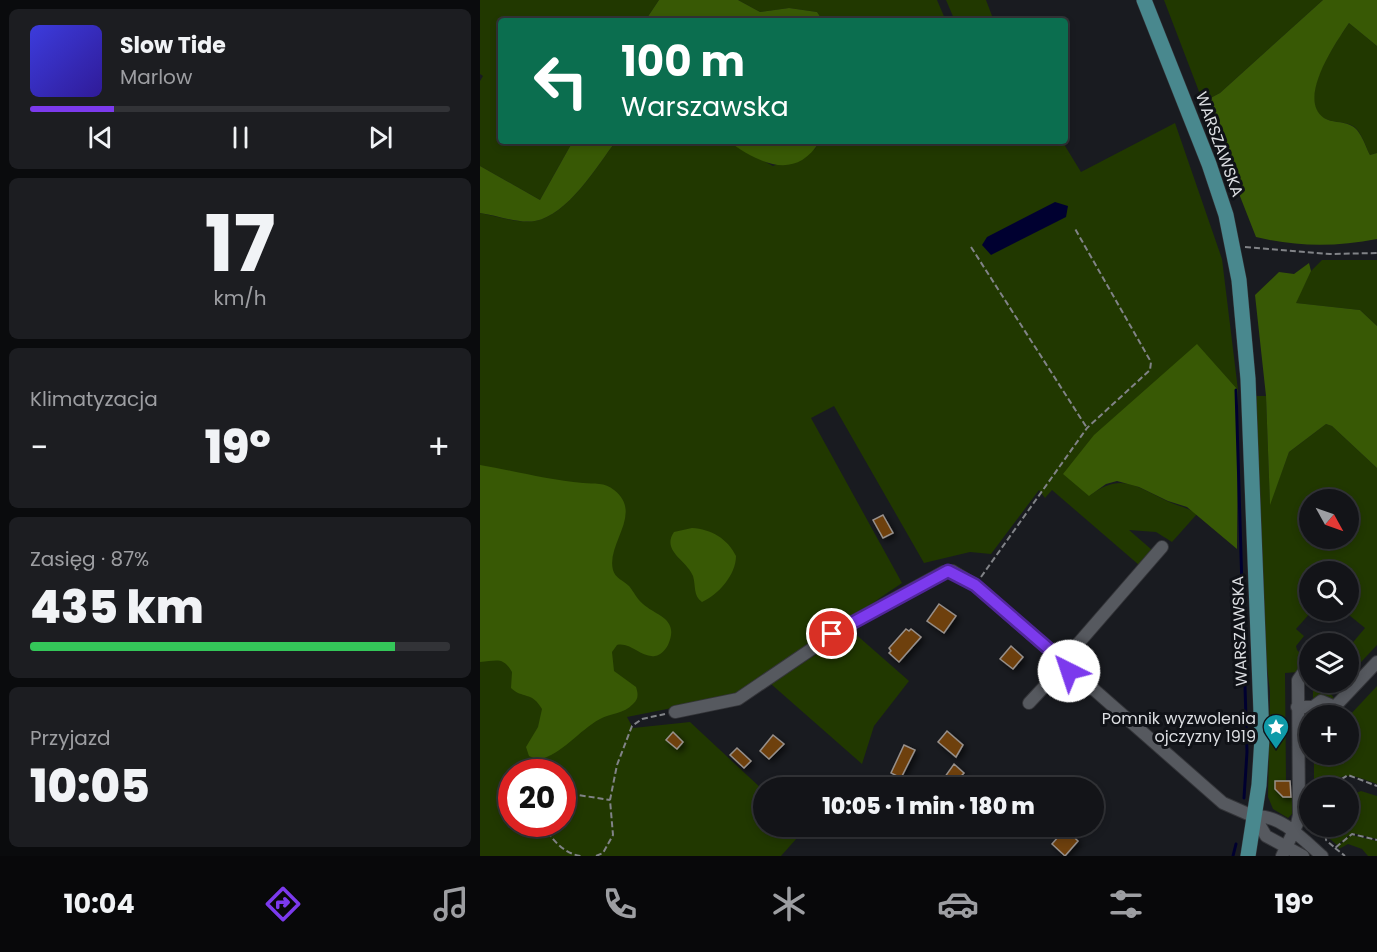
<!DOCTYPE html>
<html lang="pl">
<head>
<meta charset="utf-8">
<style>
	body { margin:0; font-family:Poppins,sans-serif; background:#1c1d21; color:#f1f3f6; height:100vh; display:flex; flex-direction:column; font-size:22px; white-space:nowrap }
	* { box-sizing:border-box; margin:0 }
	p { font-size:20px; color:#9d9ea2 }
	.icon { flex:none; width:33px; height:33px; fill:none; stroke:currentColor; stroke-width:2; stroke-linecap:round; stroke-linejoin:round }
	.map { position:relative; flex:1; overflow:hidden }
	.sheet { display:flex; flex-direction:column; gap:9px; padding:9px; background:#0a0b0d; width:480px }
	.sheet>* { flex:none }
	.guide { position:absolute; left:18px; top:18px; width:570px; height:126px; border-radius:6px; box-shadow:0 3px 9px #0003,0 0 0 2px #323337; background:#0b6e4f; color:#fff; overflow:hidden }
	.needle { width:39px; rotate:130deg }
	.controls { position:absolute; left:819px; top:489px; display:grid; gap:12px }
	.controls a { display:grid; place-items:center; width:60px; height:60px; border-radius:50%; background:#131418; box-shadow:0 3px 9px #0003,0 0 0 2px #323337; font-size:30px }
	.speed { position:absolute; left:18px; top:759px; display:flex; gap:12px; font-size:30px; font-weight:700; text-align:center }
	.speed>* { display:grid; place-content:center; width:78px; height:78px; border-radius:50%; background:#131418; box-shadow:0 3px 9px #0003,0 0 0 2px #323337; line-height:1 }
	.speed .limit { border:9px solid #d22; background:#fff; color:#111 }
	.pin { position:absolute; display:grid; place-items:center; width:51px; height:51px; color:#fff; margin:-26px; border:3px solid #fff; border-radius:50%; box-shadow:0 2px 6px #0007 }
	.me { position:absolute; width:66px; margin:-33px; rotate:319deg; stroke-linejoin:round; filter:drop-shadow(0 0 4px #0008) }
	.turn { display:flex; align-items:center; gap:21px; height:126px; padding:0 24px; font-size:27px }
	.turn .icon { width:78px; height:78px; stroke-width:2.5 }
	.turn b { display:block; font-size:42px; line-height:51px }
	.big { font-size:45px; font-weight:800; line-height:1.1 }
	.sheet .card { flex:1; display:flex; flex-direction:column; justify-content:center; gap:9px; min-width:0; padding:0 21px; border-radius:9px; background:#1c1d21 }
	.sheet .dial { align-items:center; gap:0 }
	.dial b { font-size:78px; line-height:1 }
	.song { display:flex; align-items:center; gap:18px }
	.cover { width:72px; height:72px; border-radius:9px; background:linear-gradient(135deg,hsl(240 70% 55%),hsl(250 70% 35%)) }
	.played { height:6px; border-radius:3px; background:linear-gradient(90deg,#7c3aed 20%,#323337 20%) }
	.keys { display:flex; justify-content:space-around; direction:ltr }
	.heat { display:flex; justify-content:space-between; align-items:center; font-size:33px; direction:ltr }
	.charge { height:9px; border-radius:4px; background:linear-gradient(90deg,#34c759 87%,#323337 0) }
	.trip { position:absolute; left:273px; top:777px; width:351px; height:60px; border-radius:30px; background:#131418; box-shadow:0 3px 9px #0003,0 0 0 2px #323337; font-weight:800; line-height:60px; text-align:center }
	.tabs { display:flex; height:96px; justify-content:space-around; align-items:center; background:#08080a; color:#9d9ea2 }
	.tabs .icon { width:42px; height:42px }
	.tabs .selected { color:#7c3aed }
	.tabs b { font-size:27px; color:#f1f3f6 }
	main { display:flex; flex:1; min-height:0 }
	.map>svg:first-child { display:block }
	.green { fill:#213800; fill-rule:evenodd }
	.forest { fill:#385905 }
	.water { fill:#000030 }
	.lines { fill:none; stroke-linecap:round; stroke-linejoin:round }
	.stream { stroke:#000030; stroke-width:3 }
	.building { fill:#6e3f0d; stroke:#97908b; stroke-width:1.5; filter:url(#shadow) }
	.minor-casing { stroke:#343539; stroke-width:14 }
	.major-casing { stroke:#343539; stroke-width:16 }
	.path { stroke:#818387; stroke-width:2; stroke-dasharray:6 3; stroke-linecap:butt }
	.minor { stroke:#56595f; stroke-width:12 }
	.major { stroke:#49888e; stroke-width:15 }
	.route-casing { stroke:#51269a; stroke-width:15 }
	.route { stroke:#7c3aed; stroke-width:10 }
	.labels { text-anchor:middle; stroke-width:6; stroke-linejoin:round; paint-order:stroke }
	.street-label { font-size:16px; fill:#dbdde1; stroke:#101217 }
	.poi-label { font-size:16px; fill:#dbdde1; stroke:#101217; text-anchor:end }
</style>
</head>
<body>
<main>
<section class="sheet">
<div class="card">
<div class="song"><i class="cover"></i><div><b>Slow Tide</b><p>Marlow</p></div></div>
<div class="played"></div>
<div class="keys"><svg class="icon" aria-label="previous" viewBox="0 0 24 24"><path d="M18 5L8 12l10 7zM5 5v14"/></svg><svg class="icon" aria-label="pause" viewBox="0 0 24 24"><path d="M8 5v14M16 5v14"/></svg><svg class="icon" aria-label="next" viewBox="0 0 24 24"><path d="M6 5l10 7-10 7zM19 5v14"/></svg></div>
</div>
<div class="card dial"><b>17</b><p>km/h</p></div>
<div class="card"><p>Klimatyzacja</p>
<div class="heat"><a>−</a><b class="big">19°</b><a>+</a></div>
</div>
<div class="card"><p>Zasięg · 87%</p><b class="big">435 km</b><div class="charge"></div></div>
<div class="card"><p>Przyjazd</p><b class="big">10:05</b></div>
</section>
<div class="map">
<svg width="897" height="856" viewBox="0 0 897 856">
	<defs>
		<filter id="shadow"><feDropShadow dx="3" dy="3" stdDeviation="3" flood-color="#0009"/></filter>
	</defs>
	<rect width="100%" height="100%" fill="#191b20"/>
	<path class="green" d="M 0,0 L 179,0 L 165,21 L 21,21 L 21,141 L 93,141 L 60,200 L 0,166 L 0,81 L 3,76 L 0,74 Z
		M 258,0 L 457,0 L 466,21 L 343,21 L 337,12 L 309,8 L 280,12 Z
		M 466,0 L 506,0 L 514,21 L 475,21 Z
		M 684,0 L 843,0 L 740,93 L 723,102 Z
		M 869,23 L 897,46 L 897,153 L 890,155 C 885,146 881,129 871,125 C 862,121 852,123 844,118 C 815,99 857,41 869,23 Z
		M 695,123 L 742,259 L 758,390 L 717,345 L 609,496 C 641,472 655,486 687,501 C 697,506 707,507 717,514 L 692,542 L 676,532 L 649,530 L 672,550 L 659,565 L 572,490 L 565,498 L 559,490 L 511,554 L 490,552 L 444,563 L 354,406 L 331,418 L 422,583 L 257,695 L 147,717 L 153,728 L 210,722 L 283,790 L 284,826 L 322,827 L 325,829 L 301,856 L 0,856 L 0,213 C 16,216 39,224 55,221 C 88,215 117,166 136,141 L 248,141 L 293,166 L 335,149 L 340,141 L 582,141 L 601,172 ZM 32,772 L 82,772 L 82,824 L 32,824 Z
		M 842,260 L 897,260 L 897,326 L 880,310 L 815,303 L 831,271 Z
		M 776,396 L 786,396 L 790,503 L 809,452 L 846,424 L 852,426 L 897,468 L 897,645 L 869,675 L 869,647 L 885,628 L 864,611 L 868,610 L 868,572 L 830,572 L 830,610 L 832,611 L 816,629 L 824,636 L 816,646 L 817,650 L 826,659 L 818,672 L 805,673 L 806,781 L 795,781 L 795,789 L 803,797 L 812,797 L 814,812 L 808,818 L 793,809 L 788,797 L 790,692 L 785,649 ZM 830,500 L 868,500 L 868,538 L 830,538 Z
		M 372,631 L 429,681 L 394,726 L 382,764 L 291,684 Z
		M 833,683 L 862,683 L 851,694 L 855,700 L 833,699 Z
		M 897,686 L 897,784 C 878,778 866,769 851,784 L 834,782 L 834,755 L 868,754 L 869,716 Z
		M 881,791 L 897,796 L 897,839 L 872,833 L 857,845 L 850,839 L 849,827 L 868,826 L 869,796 Z
		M 871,835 L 897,841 L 897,856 L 888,856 L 882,849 L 868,844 L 859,849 L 858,846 Z"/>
	<path class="forest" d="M 179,0 L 258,0 L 280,12 L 309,8 L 337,12 L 343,21 L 165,21 Z
		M 843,0 L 897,0 L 897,46 L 869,23 C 857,41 816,99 844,118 C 852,123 862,121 870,125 C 881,129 885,146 890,155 L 897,153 L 897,239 C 856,247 817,247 776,237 L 723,102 L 740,93 Z
		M 93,141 L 136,141 C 117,166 88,215 55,221 C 39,224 16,215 0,213 L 0,166 L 60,200 Z
		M 248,141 L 340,141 C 315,182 279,163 248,141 Z
		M 829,263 L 831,271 L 816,303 L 880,310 L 897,326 L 897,468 L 852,426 L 846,424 L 809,452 L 790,505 L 786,396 L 775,295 L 799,272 L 814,274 Z
		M 717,344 L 758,390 L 757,549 L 707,507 L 688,501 L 659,487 L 637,481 L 626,484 L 609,496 L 583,474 L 614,435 Z
		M 0,465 C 35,471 68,480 103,483 C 114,484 125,482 134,490 C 164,513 126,544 133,570 C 135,578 144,581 149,586 C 154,592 157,599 163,604 C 176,616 200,618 188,645 C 186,649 181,655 175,656 C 161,658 151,642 137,645 L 132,652 L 134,671 L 156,687 C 158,693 159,699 153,704 C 144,714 131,713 120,719 C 98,731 83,754 58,760 L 49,756 L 46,747 L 58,727 L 62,709 C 52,691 42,699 31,688 L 32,672 C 23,656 16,661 0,662 Z
		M 212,528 C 231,529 248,539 256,556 C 256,575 238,595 222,602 C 213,596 216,586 213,576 C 207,560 181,551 194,532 Z"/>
	<path class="water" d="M 575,202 L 588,206 L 586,217 L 511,255 L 502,245 L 507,237 Z"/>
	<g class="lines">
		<path class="stream" d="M 756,390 L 767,752 L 764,798
			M 753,856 L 756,844"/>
	</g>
	<path class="building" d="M 403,515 L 413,533 L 403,538 L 393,520 Z
		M 459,604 L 476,616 L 464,633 L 447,621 Z
		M 426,629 L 429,631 L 431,629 L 441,637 L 419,662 L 409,653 L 411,651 L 409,648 Z
		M 531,646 L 543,657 L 533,669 L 520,659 Z
		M 467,731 L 483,745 L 476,757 L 458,742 Z
		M 193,732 L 203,742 L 197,749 L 186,740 Z
		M 293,735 L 304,744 L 289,759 L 280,751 Z
		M 424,745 L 435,750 L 421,778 L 411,773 Z
		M 257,748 L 271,761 L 264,768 L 250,755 Z
		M 474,764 L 484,773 L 470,788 L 457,788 Z
		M 795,781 L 810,781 L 811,797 L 803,797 L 795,789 Z
		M 585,829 L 598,841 L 585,856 L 572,844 Z"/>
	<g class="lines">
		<g class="minor-casing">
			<path id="minor" d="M 583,661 L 682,547
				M 549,703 L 577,673 L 592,669
				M 817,707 L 833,707 L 837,712 L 847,715 L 897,662
				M 833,707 L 841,701 L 855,707
				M 195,712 L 258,699 L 367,625 L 464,572 L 472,571 L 495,585 L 743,803 L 775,817
				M 775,817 C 799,813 825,841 842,856
				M 775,817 L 786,836 L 823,856
				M 802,856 L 817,824 L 819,815 L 818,680 L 830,663"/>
		</g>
		<g class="major-casing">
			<path id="major" d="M 664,0 L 729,164 L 746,215 L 759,280 L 768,379 L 782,738 L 779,785 L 768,856"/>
		</g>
		<path class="path" d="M 491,247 L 607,428
			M 765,247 L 850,254 L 897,253
			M 501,577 L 607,428 L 670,370 L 671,362 L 594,227
			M 854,784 L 868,775 L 897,786
			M 82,796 L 92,794 L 130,800
			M 63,824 C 70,838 84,854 101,856
			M 845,826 L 846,840 L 855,848 L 872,834 L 897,840
			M 855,848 L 865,856
			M 116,856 L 123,853 L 133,835 L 130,800 L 137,765 L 152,726 L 162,719 L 185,714"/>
		<use href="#minor" class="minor"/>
		<use href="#major" class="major"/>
	</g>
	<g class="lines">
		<g class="route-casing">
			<path id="route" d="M 352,634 L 468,571 L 495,585 L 592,669 L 589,671"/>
		</g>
		<use href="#route" class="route"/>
	</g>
	<defs>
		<g id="sight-pin" transform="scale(1.35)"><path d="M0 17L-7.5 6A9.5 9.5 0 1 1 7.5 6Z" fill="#0f9aa8" stroke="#101217"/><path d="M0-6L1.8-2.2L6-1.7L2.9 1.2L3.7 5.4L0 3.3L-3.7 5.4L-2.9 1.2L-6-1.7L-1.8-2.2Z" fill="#fff"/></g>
	</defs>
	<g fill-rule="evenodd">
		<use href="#sight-pin" x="796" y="727"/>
	</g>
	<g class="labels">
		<g class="street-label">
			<text transform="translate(740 144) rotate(70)" y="6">WARSZAWSKA</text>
			<text transform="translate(759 631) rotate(-92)" y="6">WARSZAWSKA</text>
		</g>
		<g class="poi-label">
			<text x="776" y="724">Pomnik wyzwolenia<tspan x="776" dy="18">ojczyzny 1919</tspan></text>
		</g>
	</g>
</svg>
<div class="controls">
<a><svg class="needle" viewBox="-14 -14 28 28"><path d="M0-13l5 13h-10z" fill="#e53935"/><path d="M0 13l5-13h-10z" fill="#9d9ea2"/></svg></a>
<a><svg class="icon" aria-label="search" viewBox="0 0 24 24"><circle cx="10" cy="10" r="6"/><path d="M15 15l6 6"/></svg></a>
<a><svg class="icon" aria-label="layers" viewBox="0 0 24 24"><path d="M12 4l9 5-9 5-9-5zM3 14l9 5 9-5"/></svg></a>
<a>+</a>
<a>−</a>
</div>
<div class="speed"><div class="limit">20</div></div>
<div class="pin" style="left:352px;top:634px;background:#d93025"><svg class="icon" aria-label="arrive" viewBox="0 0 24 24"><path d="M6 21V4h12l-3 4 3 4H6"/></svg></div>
<svg class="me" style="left:589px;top:671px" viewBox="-20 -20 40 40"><circle r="19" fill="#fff"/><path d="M0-13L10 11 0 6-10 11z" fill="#7c3aed"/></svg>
<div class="trip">10:05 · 1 min · 180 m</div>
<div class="guide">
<div class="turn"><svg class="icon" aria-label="left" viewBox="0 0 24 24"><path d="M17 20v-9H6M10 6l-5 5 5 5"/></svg><div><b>100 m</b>Warszawska</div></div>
</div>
</div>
</main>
<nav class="tabs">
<b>10:04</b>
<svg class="icon selected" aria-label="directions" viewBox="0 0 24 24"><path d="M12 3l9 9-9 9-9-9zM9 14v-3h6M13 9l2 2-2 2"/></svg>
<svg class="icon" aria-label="music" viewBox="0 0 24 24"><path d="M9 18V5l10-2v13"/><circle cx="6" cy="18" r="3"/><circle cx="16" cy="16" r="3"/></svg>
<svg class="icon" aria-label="phone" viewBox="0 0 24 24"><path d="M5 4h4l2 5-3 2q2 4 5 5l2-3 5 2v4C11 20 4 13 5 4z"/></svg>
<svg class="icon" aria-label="climate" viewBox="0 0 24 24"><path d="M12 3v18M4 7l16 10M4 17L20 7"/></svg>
<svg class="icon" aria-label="car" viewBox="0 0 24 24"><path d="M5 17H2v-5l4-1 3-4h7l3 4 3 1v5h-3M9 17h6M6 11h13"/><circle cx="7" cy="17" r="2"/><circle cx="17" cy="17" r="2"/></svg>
<svg class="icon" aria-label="filters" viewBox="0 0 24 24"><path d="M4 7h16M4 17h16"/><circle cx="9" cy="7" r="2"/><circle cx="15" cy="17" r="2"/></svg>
<b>19°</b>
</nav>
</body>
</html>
